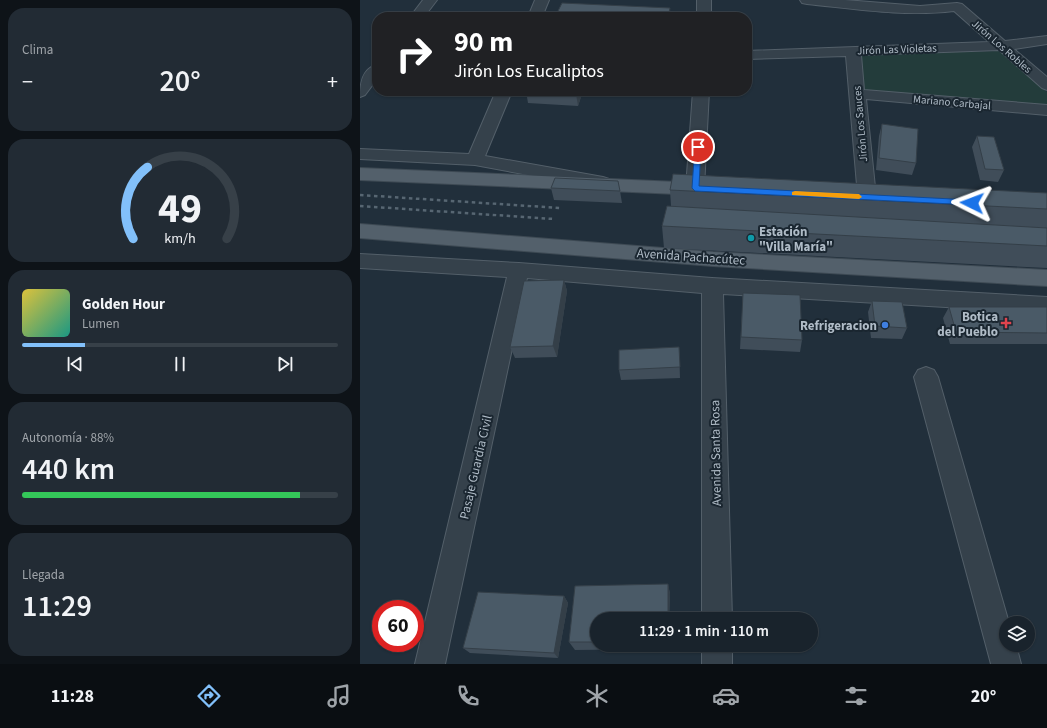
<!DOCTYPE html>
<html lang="es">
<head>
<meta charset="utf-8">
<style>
	body { margin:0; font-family:"Source Sans 3",sans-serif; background:#222b34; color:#f1f3f6; height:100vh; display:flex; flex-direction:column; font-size:15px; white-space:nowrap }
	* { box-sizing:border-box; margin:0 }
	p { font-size:13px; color:#9fa4a9 }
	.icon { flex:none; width:22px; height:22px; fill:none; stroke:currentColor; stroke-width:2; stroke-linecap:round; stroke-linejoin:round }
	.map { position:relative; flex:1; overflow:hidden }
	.panel { display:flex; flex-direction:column; gap:8px; padding:8px; background:#0e1318; width:360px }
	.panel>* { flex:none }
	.banner { position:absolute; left:12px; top:12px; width:380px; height:84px; border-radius:16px; box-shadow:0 1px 3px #0004,0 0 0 1px #374048; background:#202124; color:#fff; overflow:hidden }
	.tools { position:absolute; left:639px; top:616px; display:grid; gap:8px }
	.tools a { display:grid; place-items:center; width:36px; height:36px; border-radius:50%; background:#19232c; box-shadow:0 1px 3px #0004,0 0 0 1px #374048; font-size:20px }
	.speed { position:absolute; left:12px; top:600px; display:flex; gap:8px; font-size:20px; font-weight:700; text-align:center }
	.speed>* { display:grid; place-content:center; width:52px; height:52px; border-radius:50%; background:#19232c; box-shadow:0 1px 3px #0004,0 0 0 1px #374048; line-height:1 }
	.speed .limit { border:6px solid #d22; background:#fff; color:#111 }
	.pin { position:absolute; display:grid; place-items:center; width:34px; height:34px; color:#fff; margin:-17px; border:2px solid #fff; border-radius:50%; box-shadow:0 1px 4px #0007 }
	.me { position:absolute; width:44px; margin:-22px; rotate:273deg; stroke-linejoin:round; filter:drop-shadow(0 0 3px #0008) }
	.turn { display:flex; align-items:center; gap:14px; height:84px; padding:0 16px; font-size:18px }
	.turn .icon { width:52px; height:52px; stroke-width:2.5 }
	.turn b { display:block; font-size:28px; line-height:34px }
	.big { font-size:30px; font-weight:600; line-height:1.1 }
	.panel .tile { flex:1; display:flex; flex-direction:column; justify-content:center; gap:6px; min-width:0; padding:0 14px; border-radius:16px; background:#222b34 }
	.panel .dial { align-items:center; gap:0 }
	.dial svg { height:104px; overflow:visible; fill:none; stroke:#374048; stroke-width:7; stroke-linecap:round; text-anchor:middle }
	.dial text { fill:#f1f3f6; stroke:none }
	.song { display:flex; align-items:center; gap:12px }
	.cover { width:48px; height:48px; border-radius:6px; background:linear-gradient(135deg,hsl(50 70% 55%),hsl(170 70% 35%)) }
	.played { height:4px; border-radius:2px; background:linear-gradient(90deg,#82c0fa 20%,#374048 20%) }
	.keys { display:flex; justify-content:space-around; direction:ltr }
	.heat { display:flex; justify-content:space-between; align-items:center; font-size:22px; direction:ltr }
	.charge { height:6px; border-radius:3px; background:linear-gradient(90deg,#34c759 88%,#374048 0) }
	.trip { position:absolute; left:230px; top:612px; width:228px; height:40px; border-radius:20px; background:#19232c; box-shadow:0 1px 3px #0004,0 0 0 1px #374048; font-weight:600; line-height:40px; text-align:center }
	.tabs { display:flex; height:64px; justify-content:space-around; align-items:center; background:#0a0e12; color:#9fa4a9 }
	.tabs .icon { width:28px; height:28px }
	.tabs .on { color:#82c0fa }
	.tabs b { font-size:18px; color:#f1f3f6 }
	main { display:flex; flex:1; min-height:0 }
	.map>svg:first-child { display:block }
	.green { fill:#233c3b }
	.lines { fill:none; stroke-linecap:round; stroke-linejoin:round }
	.minor-casing { stroke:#535f69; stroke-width:2 }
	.major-casing { stroke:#3e4a54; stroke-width:2 }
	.minor { fill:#35414b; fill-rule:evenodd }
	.major { fill:#53606b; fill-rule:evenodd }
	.rail { stroke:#576672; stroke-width:2.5; stroke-dasharray:3.5 3.5; stroke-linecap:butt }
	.wall { fill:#404d59 }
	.shaded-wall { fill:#343f48 }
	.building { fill:#4a5a67; stroke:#343f48 }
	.route { fill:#1a73e8; stroke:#114b97 }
	.slow { fill:#f59e0b }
	.culture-dot { fill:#0f9aa8; stroke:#1a2630; stroke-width:1.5 }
	.health-dot { fill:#e0444e; stroke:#1a2630; stroke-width:1.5 }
	.shop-dot { fill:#3f7fe0; stroke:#1a2630; stroke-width:1.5 }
	.labels { text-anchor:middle; stroke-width:4; stroke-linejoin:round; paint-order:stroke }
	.far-street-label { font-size:11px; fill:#b0bcc7; stroke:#1a2630 }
	.poi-label { font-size:13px; font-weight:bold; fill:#b0bcc7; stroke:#1a2630; text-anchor:end }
	.street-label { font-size:13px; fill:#b0bcc7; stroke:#1a2630 }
</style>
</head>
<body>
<main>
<section class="panel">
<div class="tile"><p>Clima</p>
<div class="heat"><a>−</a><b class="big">20°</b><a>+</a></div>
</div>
<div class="tile dial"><svg viewBox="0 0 100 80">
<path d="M14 69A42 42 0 1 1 86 69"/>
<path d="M14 69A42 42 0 0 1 25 14" stroke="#82c0fa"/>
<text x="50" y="56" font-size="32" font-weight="700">49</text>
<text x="50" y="72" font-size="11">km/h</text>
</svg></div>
<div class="tile">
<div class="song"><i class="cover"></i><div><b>Golden Hour</b><p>Lumen</p></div></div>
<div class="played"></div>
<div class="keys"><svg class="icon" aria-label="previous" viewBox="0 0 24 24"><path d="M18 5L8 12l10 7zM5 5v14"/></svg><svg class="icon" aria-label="pause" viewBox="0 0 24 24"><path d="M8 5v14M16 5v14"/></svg><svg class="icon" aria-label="next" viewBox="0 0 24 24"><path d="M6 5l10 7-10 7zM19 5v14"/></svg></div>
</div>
<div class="tile"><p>Autonomía · 88%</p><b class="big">440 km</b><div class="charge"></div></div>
<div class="tile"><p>Llegada</p><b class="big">11:29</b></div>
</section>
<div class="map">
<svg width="687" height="664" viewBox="0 0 687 664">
	<rect width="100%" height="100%" fill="#212f3b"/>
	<path class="green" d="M 640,51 L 687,92 L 687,106 L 503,90 L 500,54 Z"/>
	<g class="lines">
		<g class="minor-casing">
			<path id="minor" d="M 63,0 L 77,0 L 64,17 L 50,17 Z
				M 175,0 L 189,0 L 182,17 L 168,17 Z
				M 337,0 L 351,0 L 351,17 L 337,17 Z
				M 440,0 L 485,0 L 560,6 L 597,3 L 602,4 L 645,41 L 687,36 L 687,44 L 654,49 L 687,77 L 687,90 L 682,88 L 639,50 L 501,55 L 504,90 L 687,105 L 687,115 L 506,99 L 516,197 L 513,201 L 507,203 L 501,201 L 498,197 L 486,56 L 387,59 L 387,51 L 629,42 L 594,11 C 545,17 496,9 447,4 L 442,3 Z
				M 17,65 L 17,79 L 5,95 L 0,97 C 0,84 2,68 17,65 Z
				M 136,91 L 152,91 L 125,156 L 243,177 L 249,179 L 252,183 L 249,187 L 243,189 L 115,165 L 0,159 L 0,149 L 109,154 Z
				M 333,91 L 349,91 L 344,188 L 341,192 L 335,194 L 329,192 L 326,188 Z
				M 0,254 L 159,263 L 352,278 L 687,297 L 687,313 L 363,294 L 372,619 L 342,619 L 342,293 L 167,278 L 85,664 L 55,664 L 147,277 L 0,268 Z
				M 566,367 L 574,370 L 578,377 L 649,623 L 646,623 L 646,645 L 656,645 L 661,664 L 631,664 L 554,377 L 558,370 Z
				M 342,645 L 372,645 L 372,664 L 342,664 Z"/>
		</g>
		<g class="major-casing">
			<path id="major" d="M 0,168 L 340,183 L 346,185 L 349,189 L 346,193 L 340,195 L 0,180 Z
				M 0,224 L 353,252 L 687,270 L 687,286 L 353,266 L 0,238 Z"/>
		</g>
		<use href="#minor" class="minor"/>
		<use href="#major" class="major"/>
		<path class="rail" d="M 0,195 L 200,208
			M 0,206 L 194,219"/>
	</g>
	<path class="wall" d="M 197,13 L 311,17 L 197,17 Z
		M 166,91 L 223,91 L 218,106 L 168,103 Z
		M 522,124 L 556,163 L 552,175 L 516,170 L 519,136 Z
		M 617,136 L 644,170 L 638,182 L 620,180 L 612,147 Z
		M 191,188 L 260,191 L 262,203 L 194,200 Z
		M 310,190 L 687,193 L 687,268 L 304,248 L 302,226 L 311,206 Z
		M 204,280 L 207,291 L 197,357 L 155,358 L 150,347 Z
		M 383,293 L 442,340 L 440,352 L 380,349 Z
		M 512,301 L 547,328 L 542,339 L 511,338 L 508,312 Z
		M 589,307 L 687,307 L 687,344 L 590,344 L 583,318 Z
		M 319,347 L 320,378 L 261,380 L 259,370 Z
		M 308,584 L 310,594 L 309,619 L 237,619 L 237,645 L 309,645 L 309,649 L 215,650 L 209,642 L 215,586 Z
		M 204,596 L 208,603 L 198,658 L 110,653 L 103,648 Z"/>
	<path class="shaded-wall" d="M 310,8 L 311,17 L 308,17 Z
		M 217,91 L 223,91 L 218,106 L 216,94 Z
		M 204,280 L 207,291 L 197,357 L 193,346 Z
		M 308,584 L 310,594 L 309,619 L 308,619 Z
		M 204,596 L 208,603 L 198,658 L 194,653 Z"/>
	<path class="building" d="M 202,3 L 310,8 L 308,17 L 281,17 L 197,13 Z
		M 166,91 L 217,91 L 216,94 L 165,92 Z
		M 522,124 L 558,129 L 556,163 L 519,158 Z
		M 617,136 L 634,137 L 644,170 L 625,169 Z
		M 313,174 L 687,193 L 687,209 L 310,190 Z
		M 195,178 L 258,181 L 260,191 L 191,188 Z
		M 307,206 L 687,228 L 687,246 L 302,226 Z
		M 204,280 L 193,346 L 150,347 L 164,281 Z
		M 383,293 L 440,295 L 442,340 L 381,337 Z
		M 512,301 L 542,302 L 547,328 L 515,326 Z
		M 589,307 L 687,307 L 687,333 L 596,332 Z
		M 319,347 L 320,367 L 259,370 L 259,350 Z
		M 308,584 L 308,619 L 237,619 L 237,642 L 209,642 L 215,586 Z
		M 118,592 L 204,596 L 194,653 L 103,648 Z"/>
	<path class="route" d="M 335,145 L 340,145 L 341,147 L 339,186 L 612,200 L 616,203 L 612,205 L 335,191 L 332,188 Z"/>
	<path class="slow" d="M 435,191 L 499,194 L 502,197 L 499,199 L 432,195 L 432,192 Z"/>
	<circle class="culture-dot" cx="391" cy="238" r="4"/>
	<path class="health-dot" d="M644 317h4v4h4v4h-4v4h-4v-4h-4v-4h4z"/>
	<circle class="shop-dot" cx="525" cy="325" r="4"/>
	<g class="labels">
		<g class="far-street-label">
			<text transform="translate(642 46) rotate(41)" y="4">Jirón Los Robles</text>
			<text transform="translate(537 49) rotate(-2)" y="4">Jirón Las Violetas</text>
			<text transform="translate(592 102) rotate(5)" y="4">Mariano Carbajal</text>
			<text transform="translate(500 124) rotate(-95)" y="4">Jirón Los Sauces</text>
		</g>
		<g class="poi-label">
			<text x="399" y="236" text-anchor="start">Estación<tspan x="399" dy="15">"Villa María"</tspan></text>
			<text x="638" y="321">Botica<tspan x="638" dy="15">del Pueblo</tspan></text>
			<text x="517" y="330">Refrigeracion</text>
		</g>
		<g class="street-label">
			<text transform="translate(331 256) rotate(4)" y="5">Avenida Pachacútec</text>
			<text transform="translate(355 453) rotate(-91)" y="5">Avenida Santa Rosa</text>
			<text transform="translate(115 467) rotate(-77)" y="5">Pasaje Guardia Civil</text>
		</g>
	</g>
</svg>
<div class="tools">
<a><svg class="icon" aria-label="layers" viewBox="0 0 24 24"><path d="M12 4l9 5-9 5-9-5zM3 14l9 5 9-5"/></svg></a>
</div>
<div class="speed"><div class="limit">60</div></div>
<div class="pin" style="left:338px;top:147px;background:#d93025"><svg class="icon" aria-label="arrive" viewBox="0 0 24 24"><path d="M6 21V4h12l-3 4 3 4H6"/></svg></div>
<svg class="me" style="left:612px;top:203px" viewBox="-20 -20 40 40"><path d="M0-17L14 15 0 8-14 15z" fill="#1a73e8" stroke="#fff" stroke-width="4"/></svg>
<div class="trip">11:29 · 1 min · 110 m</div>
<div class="banner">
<div class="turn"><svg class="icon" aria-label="right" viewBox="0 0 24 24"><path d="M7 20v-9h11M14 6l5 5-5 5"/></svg><div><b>90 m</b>Jirón Los Eucaliptos</div></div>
</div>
</div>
</main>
<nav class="tabs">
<b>11:28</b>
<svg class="icon on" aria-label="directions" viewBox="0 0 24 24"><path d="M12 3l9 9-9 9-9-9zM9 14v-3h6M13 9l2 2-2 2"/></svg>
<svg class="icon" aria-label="music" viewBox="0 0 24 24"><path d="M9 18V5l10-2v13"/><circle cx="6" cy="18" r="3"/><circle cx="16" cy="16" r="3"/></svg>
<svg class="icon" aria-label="phone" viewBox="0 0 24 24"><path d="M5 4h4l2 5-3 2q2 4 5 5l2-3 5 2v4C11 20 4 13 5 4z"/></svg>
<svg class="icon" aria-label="climate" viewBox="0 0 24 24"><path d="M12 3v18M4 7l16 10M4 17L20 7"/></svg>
<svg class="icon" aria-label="car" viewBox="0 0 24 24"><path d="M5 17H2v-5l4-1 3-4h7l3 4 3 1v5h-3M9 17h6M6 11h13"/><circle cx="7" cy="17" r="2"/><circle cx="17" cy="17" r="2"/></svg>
<svg class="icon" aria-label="filters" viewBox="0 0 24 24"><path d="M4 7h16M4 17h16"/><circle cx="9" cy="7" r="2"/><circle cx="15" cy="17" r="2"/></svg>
<b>20°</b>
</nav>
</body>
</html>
